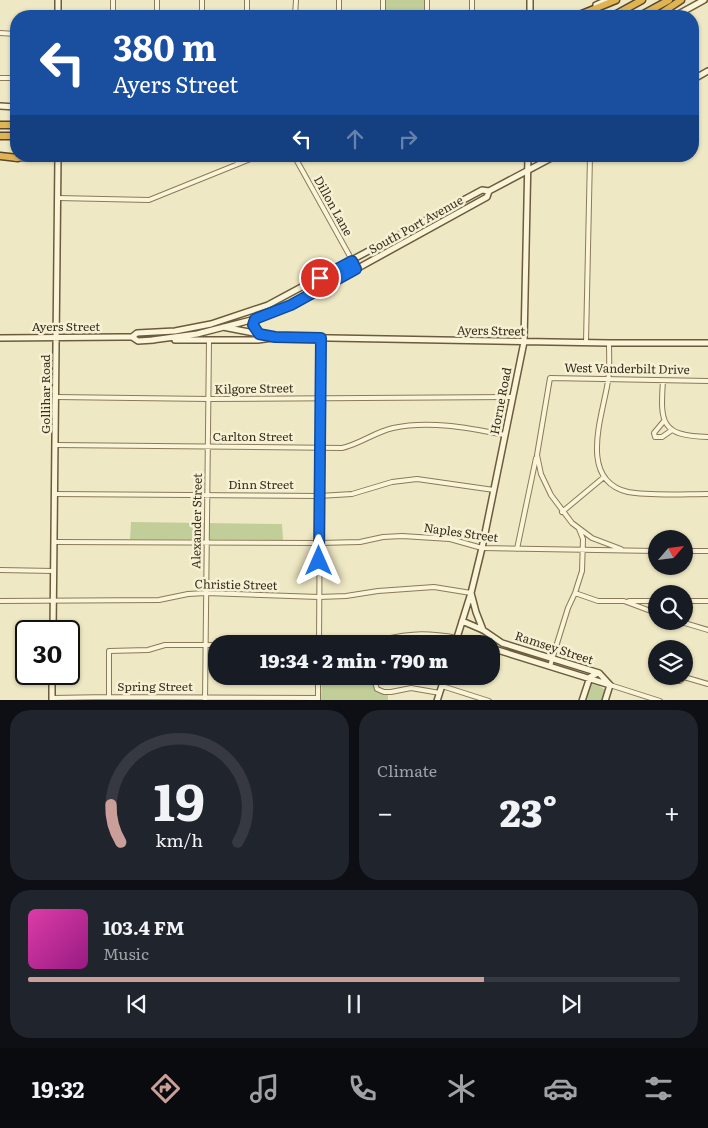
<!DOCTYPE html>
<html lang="en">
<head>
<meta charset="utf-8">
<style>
	body { margin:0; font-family:Literata,serif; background:#20242c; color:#f1f3f6; height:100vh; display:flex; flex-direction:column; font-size:19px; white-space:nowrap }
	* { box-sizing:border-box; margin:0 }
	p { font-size:16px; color:#9ea1a6 }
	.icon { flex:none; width:28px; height:28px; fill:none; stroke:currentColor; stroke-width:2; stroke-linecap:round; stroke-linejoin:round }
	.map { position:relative; height:700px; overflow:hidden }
	.details { display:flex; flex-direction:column; gap:10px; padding:10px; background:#0d0f14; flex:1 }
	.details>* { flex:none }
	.hud { position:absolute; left:10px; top:10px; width:689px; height:152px; border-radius:20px; box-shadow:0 1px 4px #0004; background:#1a4fa0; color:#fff; overflow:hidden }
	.needle { width:32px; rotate:62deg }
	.buttons { position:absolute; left:648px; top:530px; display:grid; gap:10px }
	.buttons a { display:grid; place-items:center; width:45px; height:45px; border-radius:50%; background:#171b24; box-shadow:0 1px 4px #0004; font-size:25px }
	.speed { position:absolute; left:15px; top:620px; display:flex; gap:10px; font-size:25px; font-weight:700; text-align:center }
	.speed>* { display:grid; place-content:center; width:65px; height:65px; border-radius:50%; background:#171b24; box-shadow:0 1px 4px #0004; line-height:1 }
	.speed .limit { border:2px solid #111; border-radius:8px; background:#fff; color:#111 }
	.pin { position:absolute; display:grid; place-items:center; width:42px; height:42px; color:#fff; margin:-21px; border:2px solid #fff; border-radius:50%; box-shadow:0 1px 5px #0007 }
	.me { position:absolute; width:55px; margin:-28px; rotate:0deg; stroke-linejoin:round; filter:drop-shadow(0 0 4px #0008) }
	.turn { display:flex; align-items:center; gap:18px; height:105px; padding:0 20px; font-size:22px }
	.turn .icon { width:65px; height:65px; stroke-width:2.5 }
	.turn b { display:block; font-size:35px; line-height:42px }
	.lanes { display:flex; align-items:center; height:48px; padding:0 20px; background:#0003; justify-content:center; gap:25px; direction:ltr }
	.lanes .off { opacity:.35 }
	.big { font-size:38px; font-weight:800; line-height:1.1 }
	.details .tile { flex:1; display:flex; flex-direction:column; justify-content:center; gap:8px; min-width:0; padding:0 18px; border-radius:20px; background:#20242c }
	.details .dial { align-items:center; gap:0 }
	.dial svg { height:130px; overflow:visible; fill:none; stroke:#363941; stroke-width:7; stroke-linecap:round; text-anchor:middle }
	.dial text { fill:#f1f3f6; stroke:none }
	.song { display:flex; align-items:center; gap:15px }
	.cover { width:60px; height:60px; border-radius:8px; background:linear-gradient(135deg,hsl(320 70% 55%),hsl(310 70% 35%)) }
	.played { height:5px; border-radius:2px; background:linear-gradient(90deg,#ca9e99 70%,#363941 70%) }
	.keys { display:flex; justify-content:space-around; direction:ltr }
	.heat { display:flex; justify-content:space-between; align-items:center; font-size:28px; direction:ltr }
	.details .tiles { flex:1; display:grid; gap:10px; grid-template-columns:1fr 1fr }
	.tile:last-child { grid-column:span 2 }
	.trip { position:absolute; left:208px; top:635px; width:292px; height:50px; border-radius:20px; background:#171b24; box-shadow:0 1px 4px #0004; font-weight:800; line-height:50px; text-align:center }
	.menu { display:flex; height:80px; justify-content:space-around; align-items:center; background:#090b0e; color:#9ea1a6 }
	.menu .icon { width:35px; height:35px }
	.menu .current { color:#ca9e99 }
	.menu b { font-size:22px; color:#f1f3f6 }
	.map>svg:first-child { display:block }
	.green { fill:#c1ce98 }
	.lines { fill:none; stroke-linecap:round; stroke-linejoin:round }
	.street-casing { stroke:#8a7a5a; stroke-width:6 }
	.secondary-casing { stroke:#6c5b3d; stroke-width:8 }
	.highway-casing { stroke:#58472e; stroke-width:9 }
	.street { stroke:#faf4d8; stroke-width:4 }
	.secondary { stroke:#faf4d8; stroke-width:5 }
	.highway { stroke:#e0b453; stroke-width:6 }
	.route-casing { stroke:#114b97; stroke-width:12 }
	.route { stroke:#1a73e8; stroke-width:9 }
	.labels { text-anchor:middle; stroke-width:5; stroke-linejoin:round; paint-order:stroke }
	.street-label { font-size:12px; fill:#3a2f1e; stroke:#f6f1d4 }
</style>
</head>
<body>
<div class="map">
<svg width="708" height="701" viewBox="0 0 708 701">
	<rect width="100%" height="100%" fill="#efe8c4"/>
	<path class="green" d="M 386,0 L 424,0 L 424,16 L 386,16 Z
		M 131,522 L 282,524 L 283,540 L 130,539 Z
		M 322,676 L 370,676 C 373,687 377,691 388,694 L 388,700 L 321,701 Z
		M 592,684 L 598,685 L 605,690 L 603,700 L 584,701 L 589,687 Z"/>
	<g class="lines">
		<g class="street-casing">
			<path id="street" d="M 339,0 L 339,16
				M 113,16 L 113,0
				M 157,16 L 157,0
				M 202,16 L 202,0
				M 247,16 L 247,0
				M 295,16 L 296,0
				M 383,16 L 383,0
				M 427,16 L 427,0
				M 472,16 L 472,0
				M 0,33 L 16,34
				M 0,78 L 16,78
				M 236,156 L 238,164
				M 58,198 L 149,200 L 253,158 L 293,157 L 297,161 L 357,269
				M 586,342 L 590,156
				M 609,343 C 609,356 610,369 608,381 C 603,415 577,480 628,492 C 649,496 685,494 708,494
				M 663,381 C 660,423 661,436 708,437
				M 56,397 L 209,399 L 512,397
				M 664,421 L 654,433 L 655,437 L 662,437 L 672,430
				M 56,445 L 342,448 C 360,444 375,432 393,428 C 429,420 469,428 505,435
				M 55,494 L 319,496 L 352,494 L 392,482 L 417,479 L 494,490
				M 562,512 L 604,477
				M 54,542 L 319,543 L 360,542 L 383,537 L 402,536 L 450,539 L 482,548 L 656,551
				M 517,549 L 536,458
				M 621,549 L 592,538 L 572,523 L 551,495 L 541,474 L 537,455 L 550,378 L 708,381
				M 684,551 L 708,551
				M 0,570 L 54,571
				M 575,593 L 598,601 L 624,601 L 656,613
				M 0,601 L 159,600 L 188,594 L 206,593 L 319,597 L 346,596 L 378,591 L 434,587 L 471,593
				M 629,601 L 656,601
				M 684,601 L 708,601
				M 678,621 L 708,630
				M 319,644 L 321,338
				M 370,644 C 401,633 425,632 457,638
				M 550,666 L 568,608 L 575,593 L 582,571 L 583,539 L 579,529
				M 373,676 L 377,689 L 384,692 L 391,692 L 411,688 L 440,693
				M 669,676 L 674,681 L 680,681 L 684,677 L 684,671
				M 684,677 L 708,684
				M 610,685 L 660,701
				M 442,686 L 489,701
				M 109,697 L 109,651 L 148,650 L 165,645 L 216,645
				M 52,698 L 109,697 L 318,698
				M 318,699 L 318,676
				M 205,701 L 209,341"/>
		</g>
		<g class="secondary-casing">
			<path id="secondary" d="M 58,0 L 58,16
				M 596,5 L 607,0
				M 530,16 L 530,0
				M 675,16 L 704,0
				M 692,80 L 708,71
				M 0,106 L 16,107
				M 15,158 L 97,156
				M 255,319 L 253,325 L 259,334
				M 223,327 L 275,337 L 609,343 L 708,343
				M 132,337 L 137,333 L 175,331 L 211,324 L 268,305 L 482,190 L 489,191 L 555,156
				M 0,338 L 121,337 L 132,337 L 138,341 L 154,340
				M 152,340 L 197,334 L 255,319 L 291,305 L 487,197 L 489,191
				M 175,340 L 258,340 L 272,338
				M 471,593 L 476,612 L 483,630
				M 462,621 L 483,630 L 502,643 L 599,673 L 610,685
				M 53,631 L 58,156
				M 457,638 L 477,644
				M 455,644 L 471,593 L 482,548 L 524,342 L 528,156
				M 491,648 L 610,685
				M 52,701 L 52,674
				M 437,701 L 445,676
				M 582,701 L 590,677 L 598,673
				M 605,701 L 610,685"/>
		</g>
		<g class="highway-casing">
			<path id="highway" d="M 577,16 L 616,0
				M 613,16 L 642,0
				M 640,16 L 669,0
				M 657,16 L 681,0
				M 0,125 L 16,125
				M 0,136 L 16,136
				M 0,156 L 18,158
				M 75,156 L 77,157
				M 90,157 L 93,156"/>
		</g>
		<use href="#street" class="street"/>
		<use href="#secondary" class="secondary"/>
		<use href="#highway" class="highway"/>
	</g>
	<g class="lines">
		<g class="route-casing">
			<path id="route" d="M 319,561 L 321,338 L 275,337 L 259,334 L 253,325 L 255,319 L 291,305 L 356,269 L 352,261 L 320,278"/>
		</g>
		<use href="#route" class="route"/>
	</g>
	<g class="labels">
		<g class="street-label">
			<text transform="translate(333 206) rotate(61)" y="4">Dillon Lane</text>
			<text transform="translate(416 225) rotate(-29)" y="4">South Port Avenue</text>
			<text x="66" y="331">Ayers Street</text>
			<text transform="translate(491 331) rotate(1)" y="4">Ayers Street</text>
			<text transform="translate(627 369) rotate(1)" y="4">West Vanderbilt Drive</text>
			<text transform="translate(254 389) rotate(-1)" y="4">Kilgore Street</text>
			<text transform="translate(46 394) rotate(-90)" y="4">Gollihar Road</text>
			<text transform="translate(501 401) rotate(-79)" y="4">Horne Road</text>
			<text x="253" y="441">Carlton Street</text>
			<text x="261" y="489">Dinn Street</text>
			<text transform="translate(197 521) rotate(-89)" y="4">Alexander Street</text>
			<text transform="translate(461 533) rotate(8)" y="4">Naples Street</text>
			<text transform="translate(236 585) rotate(1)" y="4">Christie Street</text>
			<text transform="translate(554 648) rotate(18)" y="4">Ramsey Street</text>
			<text x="155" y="691">Spring Street</text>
		</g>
	</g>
</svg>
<div class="buttons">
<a><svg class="needle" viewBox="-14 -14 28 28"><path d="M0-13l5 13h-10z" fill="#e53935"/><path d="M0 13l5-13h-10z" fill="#9ea1a6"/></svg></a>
<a><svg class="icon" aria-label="search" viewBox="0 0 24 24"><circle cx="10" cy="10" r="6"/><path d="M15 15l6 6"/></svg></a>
<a><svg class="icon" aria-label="layers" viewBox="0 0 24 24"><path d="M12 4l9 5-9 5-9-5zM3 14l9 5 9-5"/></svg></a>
</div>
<div class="speed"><div class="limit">30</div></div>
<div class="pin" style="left:320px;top:278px;background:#d93025"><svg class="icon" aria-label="arrive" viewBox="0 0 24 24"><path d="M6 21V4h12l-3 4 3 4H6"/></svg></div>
<svg class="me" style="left:319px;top:561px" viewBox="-20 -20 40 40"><path d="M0-17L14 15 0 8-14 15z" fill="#1a73e8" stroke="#fff" stroke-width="4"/></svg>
<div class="trip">19:34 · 2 min · 790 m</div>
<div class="hud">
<div class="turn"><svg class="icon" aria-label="left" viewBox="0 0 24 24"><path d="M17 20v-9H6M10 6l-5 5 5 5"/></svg><div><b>380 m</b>Ayers Street</div></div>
<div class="lanes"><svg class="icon" aria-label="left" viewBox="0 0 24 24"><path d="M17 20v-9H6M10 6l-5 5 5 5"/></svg><svg class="icon off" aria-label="ahead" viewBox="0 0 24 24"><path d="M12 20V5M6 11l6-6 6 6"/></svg><svg class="icon off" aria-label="right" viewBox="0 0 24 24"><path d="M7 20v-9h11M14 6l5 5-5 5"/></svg></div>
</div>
</div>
<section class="details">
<div class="tiles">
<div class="tile dial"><svg viewBox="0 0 100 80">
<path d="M14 69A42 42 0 1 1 86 69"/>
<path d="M14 69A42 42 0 0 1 8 46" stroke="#ca9e99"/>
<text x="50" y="56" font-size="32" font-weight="700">19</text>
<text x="50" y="72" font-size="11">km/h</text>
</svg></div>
<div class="tile"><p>Climate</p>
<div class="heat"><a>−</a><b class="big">23°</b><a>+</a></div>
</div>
<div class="tile">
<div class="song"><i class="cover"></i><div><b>103.4 FM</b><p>Music</p></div></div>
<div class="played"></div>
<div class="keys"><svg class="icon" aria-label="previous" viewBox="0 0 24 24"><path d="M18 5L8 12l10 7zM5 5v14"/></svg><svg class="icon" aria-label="pause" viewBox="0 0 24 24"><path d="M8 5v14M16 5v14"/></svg><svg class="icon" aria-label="next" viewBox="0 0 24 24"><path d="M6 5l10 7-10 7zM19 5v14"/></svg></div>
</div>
</div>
</section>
<nav class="menu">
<b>19:32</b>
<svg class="icon current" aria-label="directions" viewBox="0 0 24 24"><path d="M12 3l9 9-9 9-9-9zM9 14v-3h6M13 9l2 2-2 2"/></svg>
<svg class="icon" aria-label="music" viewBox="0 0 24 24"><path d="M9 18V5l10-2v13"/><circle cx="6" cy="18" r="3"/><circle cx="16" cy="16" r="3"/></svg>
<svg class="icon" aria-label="phone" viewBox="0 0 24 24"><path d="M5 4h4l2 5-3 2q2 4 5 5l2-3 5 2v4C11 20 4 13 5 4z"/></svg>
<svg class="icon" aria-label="climate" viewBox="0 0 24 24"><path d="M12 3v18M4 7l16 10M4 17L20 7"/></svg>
<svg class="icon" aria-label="car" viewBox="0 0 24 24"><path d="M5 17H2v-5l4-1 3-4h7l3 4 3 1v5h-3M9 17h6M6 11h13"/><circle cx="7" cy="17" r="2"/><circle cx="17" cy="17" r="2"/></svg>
<svg class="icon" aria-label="filters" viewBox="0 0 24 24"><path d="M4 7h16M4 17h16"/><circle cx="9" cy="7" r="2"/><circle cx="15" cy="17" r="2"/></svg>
</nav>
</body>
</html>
